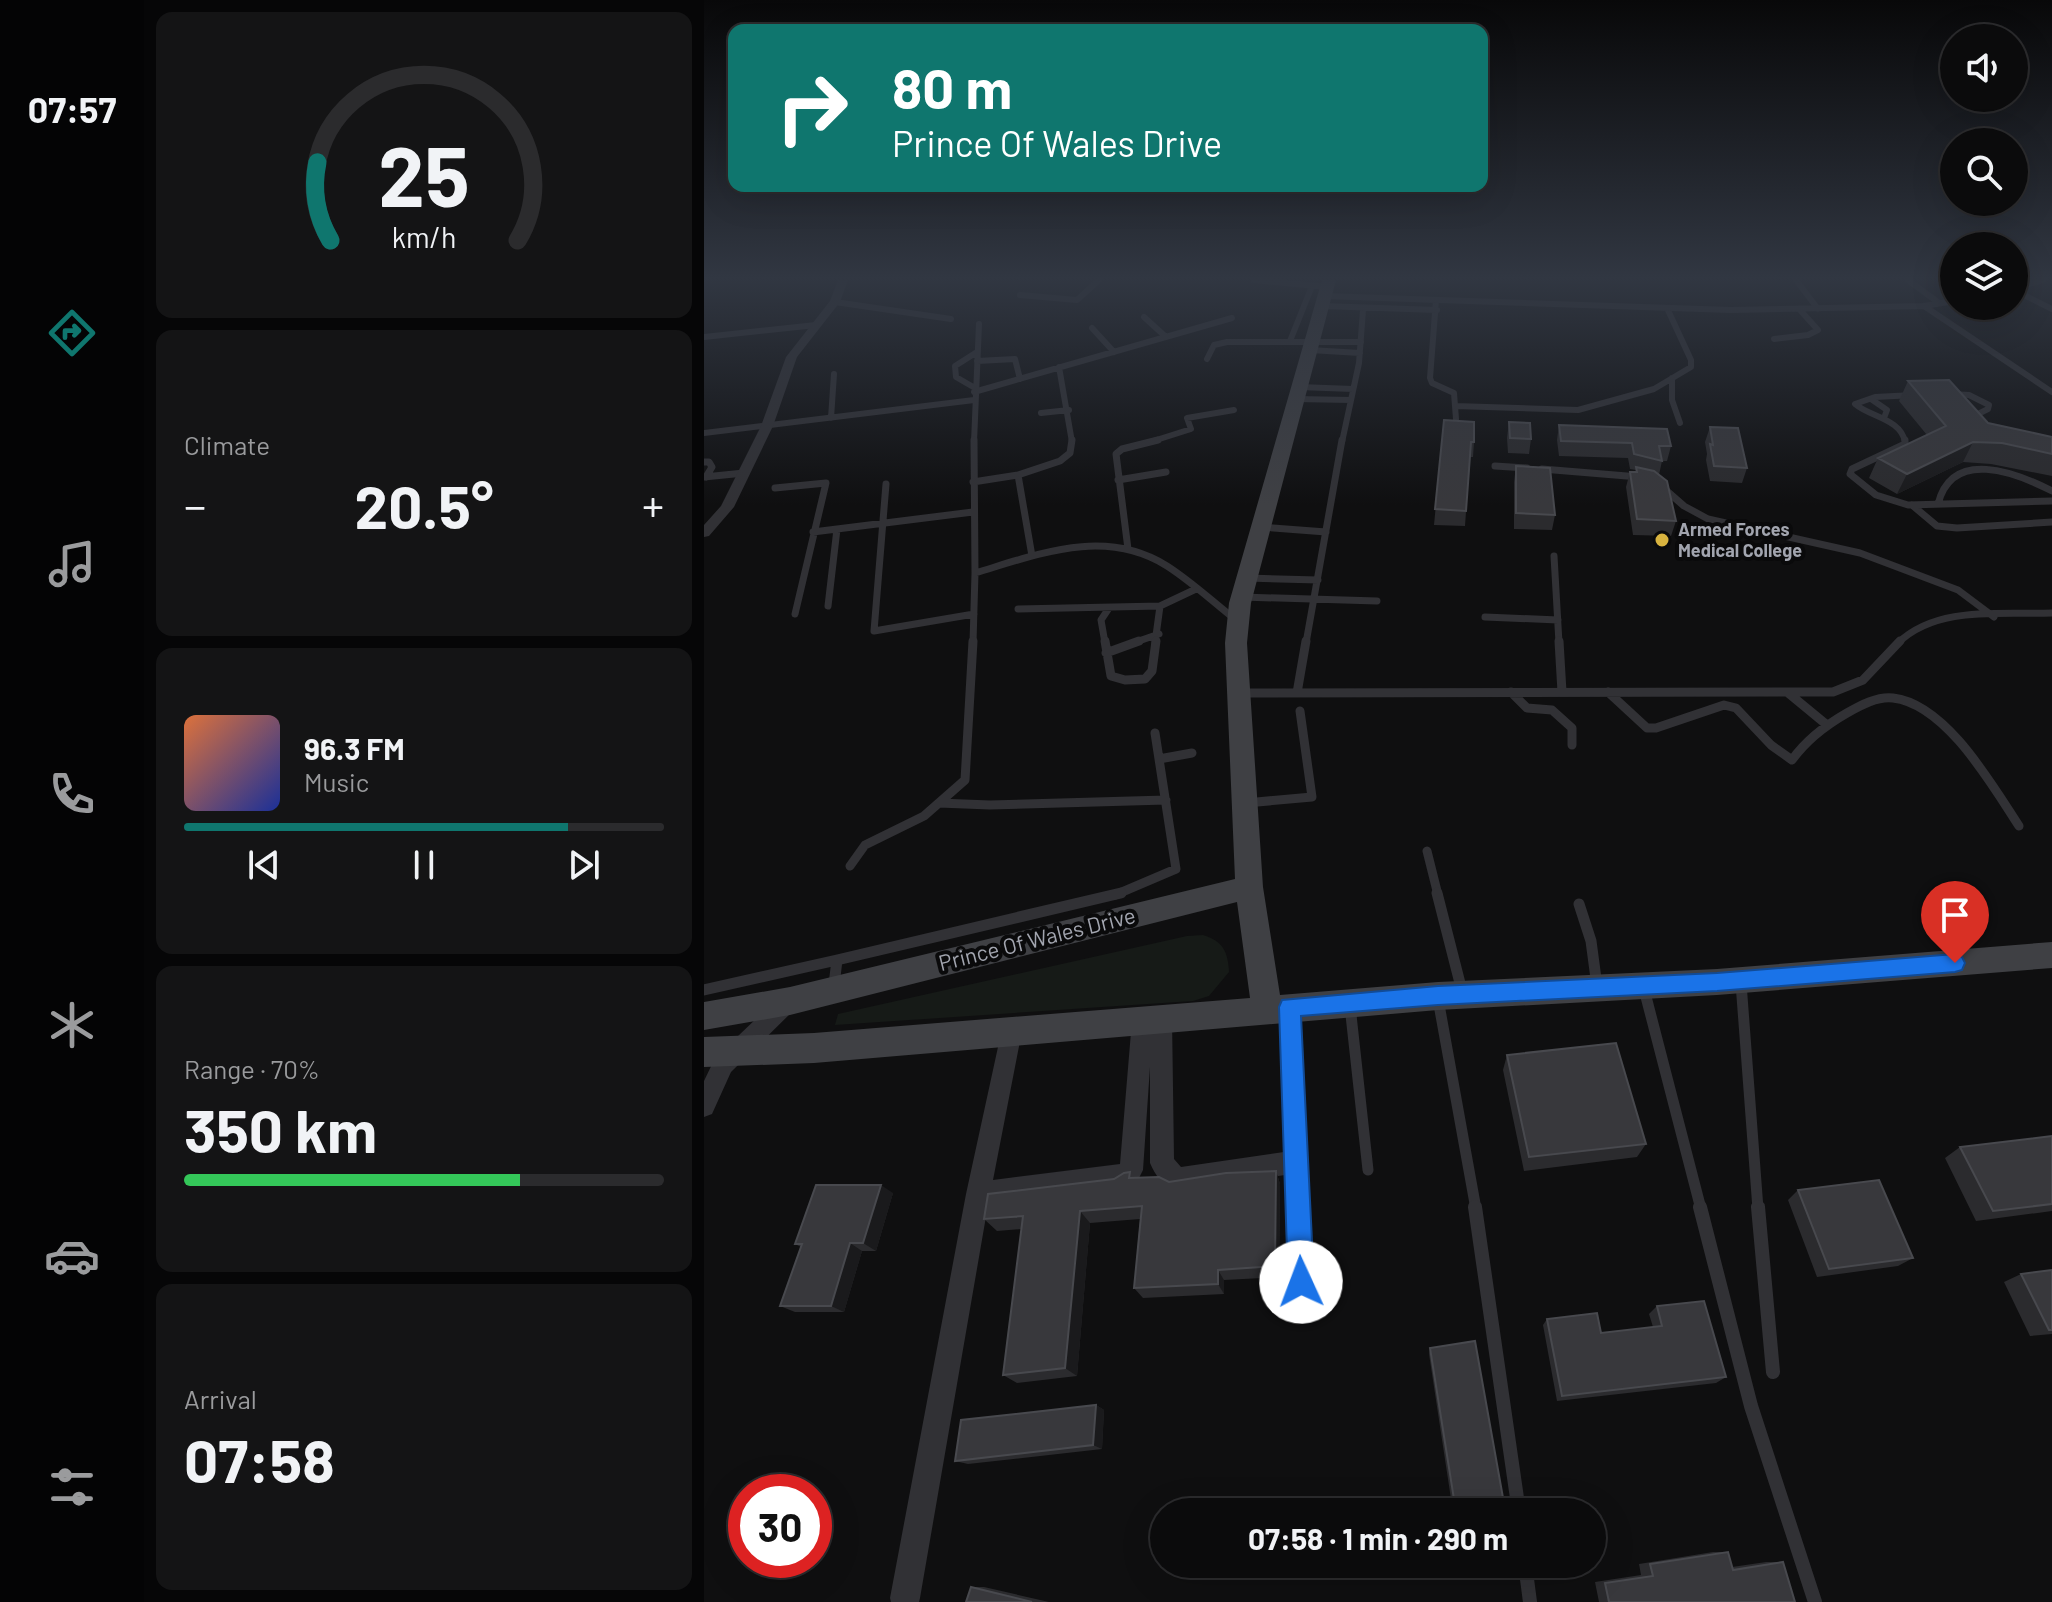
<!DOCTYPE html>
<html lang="en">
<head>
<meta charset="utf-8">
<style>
	body { margin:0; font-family:Barlow,sans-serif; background:#141415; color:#f1f3f6; height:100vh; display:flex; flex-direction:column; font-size:30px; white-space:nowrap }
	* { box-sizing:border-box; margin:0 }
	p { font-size:26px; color:#9a9b9d }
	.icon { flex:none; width:44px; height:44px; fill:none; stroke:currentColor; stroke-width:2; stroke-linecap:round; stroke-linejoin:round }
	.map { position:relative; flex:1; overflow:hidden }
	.sheet { display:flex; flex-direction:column; gap:12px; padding:12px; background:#060607; width:560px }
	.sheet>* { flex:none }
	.banner { position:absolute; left:24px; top:24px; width:760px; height:168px; border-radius:16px; box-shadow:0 8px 32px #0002,0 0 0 2px #2b2b2d; background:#0f766e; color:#fff; overflow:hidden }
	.fabs { position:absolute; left:1236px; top:24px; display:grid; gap:16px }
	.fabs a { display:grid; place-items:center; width:88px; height:88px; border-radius:50%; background:#0b0b0c; box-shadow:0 8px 32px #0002,0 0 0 2px #2b2b2d; font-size:40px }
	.speed { position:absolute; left:24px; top:1474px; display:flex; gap:16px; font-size:40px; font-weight:700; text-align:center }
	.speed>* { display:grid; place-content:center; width:104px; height:104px; border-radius:50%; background:#0b0b0c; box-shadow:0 8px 32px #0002,0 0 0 2px #2b2b2d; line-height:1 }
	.speed .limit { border:12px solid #d22; background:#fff; color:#111 }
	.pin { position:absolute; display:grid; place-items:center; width:68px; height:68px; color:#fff; margin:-82px -34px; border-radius:50% 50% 50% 0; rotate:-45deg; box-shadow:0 0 8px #0007 }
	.pin .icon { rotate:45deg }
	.me { position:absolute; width:88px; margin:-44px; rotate:358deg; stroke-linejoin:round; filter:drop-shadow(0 0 6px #0008) }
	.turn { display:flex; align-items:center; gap:28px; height:168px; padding:0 32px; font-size:36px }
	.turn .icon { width:104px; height:104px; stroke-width:2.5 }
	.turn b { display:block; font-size:56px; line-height:68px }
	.big { font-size:60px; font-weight:700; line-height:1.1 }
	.sheet .tile { flex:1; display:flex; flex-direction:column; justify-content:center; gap:12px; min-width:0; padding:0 28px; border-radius:16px; background:#141415 }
	.sheet .dial { align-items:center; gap:0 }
	.dial svg { height:208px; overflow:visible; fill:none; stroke:#2b2b2d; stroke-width:7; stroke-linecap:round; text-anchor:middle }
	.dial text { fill:#f1f3f6; stroke:none }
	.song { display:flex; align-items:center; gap:24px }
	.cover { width:96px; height:96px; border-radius:12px; background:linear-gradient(135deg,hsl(20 70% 55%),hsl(230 70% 35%)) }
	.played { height:8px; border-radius:4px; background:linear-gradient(90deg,#0f766e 80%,#2b2b2d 80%) }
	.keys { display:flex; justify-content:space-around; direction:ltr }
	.heat { display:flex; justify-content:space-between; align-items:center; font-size:44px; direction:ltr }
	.charge { height:12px; border-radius:6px; background:linear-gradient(90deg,#34c759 70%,#2b2b2d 0) }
	.trip { position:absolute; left:446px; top:1498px; width:456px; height:80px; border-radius:40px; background:#0b0b0c; box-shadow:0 8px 32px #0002,0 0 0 2px #2b2b2d; font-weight:700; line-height:80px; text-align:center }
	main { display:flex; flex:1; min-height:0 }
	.menu { display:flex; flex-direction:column; width:144px; justify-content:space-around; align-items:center; background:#040405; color:#9a9b9d }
	.menu .icon { width:56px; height:56px }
	.menu .selected { color:#0f766e }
	.menu b { font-size:36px; color:#f1f3f6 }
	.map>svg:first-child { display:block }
	.green { fill:#161a17 }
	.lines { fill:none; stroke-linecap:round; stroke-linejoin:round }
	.lane-far4 { stroke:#313135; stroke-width:6 }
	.lane-far3 { stroke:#313135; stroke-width:7 }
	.lane-far2 { stroke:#313135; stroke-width:9 }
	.lane-far1 { stroke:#313135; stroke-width:11 }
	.lane { stroke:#313135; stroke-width:14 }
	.street { fill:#313135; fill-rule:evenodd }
	.secondary { fill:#3f4044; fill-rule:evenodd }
	.wall { fill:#2b2b2e }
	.shaded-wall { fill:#1a1a1c }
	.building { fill:#38383c; stroke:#48494e; stroke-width:2 }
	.route { fill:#1a73e8; stroke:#114b97; stroke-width:2 }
	.poi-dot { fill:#d8b33f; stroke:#0a0a0b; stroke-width:3 }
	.labels { text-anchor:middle; stroke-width:8; stroke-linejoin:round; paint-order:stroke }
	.far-poi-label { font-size:18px; font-weight:bold; fill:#a2a5af; stroke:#0a0a0b; text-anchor:start }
	.street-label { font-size:22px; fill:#a2a5af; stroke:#0a0a0b }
</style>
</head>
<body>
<main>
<nav class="menu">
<b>07:57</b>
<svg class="icon selected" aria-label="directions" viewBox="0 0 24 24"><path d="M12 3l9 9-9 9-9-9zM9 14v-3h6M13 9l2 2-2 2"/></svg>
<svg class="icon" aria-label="music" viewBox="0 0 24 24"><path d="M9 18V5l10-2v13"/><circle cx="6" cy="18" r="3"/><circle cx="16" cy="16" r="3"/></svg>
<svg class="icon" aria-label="phone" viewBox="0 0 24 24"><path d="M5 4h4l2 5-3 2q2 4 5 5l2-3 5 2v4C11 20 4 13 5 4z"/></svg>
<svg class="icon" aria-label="climate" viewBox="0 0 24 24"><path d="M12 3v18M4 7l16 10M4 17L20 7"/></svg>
<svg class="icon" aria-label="car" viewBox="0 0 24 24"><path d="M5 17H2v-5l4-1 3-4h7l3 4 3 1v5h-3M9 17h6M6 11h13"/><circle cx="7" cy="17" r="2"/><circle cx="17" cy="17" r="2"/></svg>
<svg class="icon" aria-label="filters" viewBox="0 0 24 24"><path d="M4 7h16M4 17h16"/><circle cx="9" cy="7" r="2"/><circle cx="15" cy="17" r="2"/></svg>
</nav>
<section class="sheet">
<div class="tile dial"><svg viewBox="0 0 100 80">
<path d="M14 69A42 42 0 1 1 86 69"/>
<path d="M14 69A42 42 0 0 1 9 39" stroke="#0f766e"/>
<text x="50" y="56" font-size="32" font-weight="700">25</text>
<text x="50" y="72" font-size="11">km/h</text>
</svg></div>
<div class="tile"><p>Climate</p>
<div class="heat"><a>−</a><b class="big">20.5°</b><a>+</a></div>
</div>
<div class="tile">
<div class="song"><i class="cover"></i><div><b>96.3 FM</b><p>Music</p></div></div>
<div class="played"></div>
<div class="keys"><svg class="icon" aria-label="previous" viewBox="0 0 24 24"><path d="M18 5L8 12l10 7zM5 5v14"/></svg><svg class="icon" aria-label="pause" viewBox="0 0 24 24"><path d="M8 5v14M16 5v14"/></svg><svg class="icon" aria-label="next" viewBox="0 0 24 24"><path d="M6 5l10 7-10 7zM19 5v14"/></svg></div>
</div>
<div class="tile"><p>Range · 70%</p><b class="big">350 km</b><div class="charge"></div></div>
<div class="tile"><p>Arrival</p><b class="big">07:58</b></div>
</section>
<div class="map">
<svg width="1348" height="1602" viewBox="0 0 1348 1602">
	<rect width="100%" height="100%" fill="#0f0f10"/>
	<path class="green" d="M 499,935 C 519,941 524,952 525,972 L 505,996 L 489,1001 L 131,1025 L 134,1014 L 483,936 Z"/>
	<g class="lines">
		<path class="lane-far4" d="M 550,280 L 623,287
			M 1092,280 L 1114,309
			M 1204,280 L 1235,303
			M 1310,288 L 1339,280
			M 1310,290 L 1348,309
			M 316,295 L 373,300 L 395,280
			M 620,296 L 1027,310 L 1220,306 L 1250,301
			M 732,300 L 726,378 L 728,383 L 750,393 L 752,419
			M 131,302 L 247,319
			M 618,306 L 733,310
			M 1220,306 L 1348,392
			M 440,317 L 462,337
			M 388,328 L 410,352
			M 0,337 L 112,325
			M 1070,339 L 1104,335 L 1114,330 L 1096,310
			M 586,341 L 608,286
			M 606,350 L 656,353
			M 503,359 L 510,345 L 523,342 L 657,342
			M 273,361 L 311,359 L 316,379
			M 355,367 L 368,442
			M 968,378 L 968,400 L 976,423
			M 595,387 L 649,389
			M 271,388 L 252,377 L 251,366 L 273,352
			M 270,392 L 528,318
			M 1249,394 L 1265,395 L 1285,405 L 1284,409 L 1264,419
			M 592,399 L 647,400
			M 1167,399 L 1183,410 L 1180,418
			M 751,406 L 874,410 L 950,389 L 987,367 L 987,360 L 963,308
			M 337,413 L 365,410
			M 127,418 L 130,374
			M 0,433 L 270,400
			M 270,442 L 275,324
			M 446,442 L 487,429 L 483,418 L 530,410
			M 638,442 L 655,363 L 659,310
			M 1201,442 C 1197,419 1166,417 1151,404 L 1171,397 L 1210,395"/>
		<path class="lane-far3" d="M 270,440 L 271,573 C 335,554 401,527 463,566 C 488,582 509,602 532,620
			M 1201,440 L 1201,444 L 1148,469 L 1146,474 L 1172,495 L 1204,505 L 1348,501
			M 0,462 L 5,462 L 8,467 L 2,477
			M 791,466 L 823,468
			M 838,469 L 935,477
			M 314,475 L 356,461 L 366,453 L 368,440
			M 0,477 L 40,473
			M 414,480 L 462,472
			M 269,482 L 314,475 L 328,556
			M 182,484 L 170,631 L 270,614
			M 956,485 L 980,506 L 1004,519 L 1156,553 L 1254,590 L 1290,617
			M 71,488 L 122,483 L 91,614
			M 1234,504 C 1248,448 1311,472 1348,491
			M 1208,505 L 1233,526 L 1253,528 L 1348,522
			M 557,527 L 622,532
			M 109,532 L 269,512
			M 424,549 L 412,454 L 418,449 L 454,440
			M 850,556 L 855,643
			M 543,578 L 614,580
			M 538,597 L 673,601
			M 124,606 L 133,529
			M 314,609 L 456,606 L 492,589
			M 781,617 L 854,620
			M 269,643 L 271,573
			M 401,643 L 397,620 L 405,608
			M 429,643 L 455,634
			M 451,643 L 456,606
			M 602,643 L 638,440
			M 1194,643 C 1233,605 1297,615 1348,613"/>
		<path class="lane-far2" d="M 401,641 L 407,676 L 421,680 L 441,679 L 448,671 L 452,641
			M 855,641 L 858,692
			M 402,653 L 435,641
			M 807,692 L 823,708 L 848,710 L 868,728 L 868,745
			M 904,692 L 943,728 L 952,728 L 1020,705 L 1032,708 L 1067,745 L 1088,760 C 1103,739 1122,725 1143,713 C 1157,705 1174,696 1189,698 C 1242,704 1288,785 1315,826
			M 1083,692 L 1123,725
			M 538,693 L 1129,692 L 1159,680 L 1196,641
			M 593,693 L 602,641
			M 455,759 L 488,753
			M 235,803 L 286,805 L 462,800
			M 542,803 L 608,797 L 596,711
			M 723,851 L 734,895
			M 146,866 L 161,845 L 220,816 L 261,780 L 269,641
			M 411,895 L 472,869 L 451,733"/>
		<path class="lane-far1" d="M 733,893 L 758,991
			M 875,904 L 887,941 L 893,986
			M 1037,983 L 1054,1209
			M 130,985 L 133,960 L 417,893
			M 940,989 L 997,1209
			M 0,990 L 133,960
			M 734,999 L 772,1209
			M 646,1006 L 664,1170"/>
		<path class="lane" d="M 771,1207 L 815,1512
			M 996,1207 L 1047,1406 L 1111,1602
			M 1054,1207 L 1069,1372
			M 821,1564 L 826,1602"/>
		<path class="street" d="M 134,280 L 144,280 L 136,302 L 93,357 L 69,426 L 30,507 L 5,536 L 0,537 L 0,525 L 17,506 L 57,426 L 82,357 L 126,301 Z
			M 85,991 L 92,994 L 96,1001 L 92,1008 L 27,1072 L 8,1114 L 0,1117 L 0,1081 L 11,1058 L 78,994 Z
			M 586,997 L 593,1000 L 597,1007 L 610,1282 L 606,1291 L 597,1295 L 588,1291 L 584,1282 L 581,1175 L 472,1192 C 460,1187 451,1175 446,1163 L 446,1067 L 439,1170 L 435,1178 L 419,1189 L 284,1205 L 216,1598 L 215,1602 L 187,1602 L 186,1598 L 262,1194 L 299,1024 L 307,1021 L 315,1024 L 318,1031 L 289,1180 L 416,1164 L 428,1020 L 431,1013 L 439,1010 L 448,1015 L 457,1008 L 465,1011 L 468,1018 L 470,1159 L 477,1167 L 580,1152 L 575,1007 L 579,1000 Z"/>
		<path class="secondary" d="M 618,280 L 632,280 L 547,603 L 543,643 L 559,887 L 576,995 L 734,982 L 1013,969 L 1348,942 L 1348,968 L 1013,995 L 734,1010 L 110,1063 L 0,1067 L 0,1037 L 110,1033 L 546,998 L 533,902 L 86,1015 L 0,1030 L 0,1002 L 86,987 L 531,879 L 521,643 L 525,603 Z"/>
	</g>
	<path class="wall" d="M 1204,381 L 1284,423 L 1348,437 L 1348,476 L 1287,464 L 1259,462 L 1193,494 L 1165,478 L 1174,458 L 1223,435 L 1195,401 Z
		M 740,420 L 770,442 L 769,457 L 766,457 L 761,526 L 730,525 Z
		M 805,422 L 827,439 L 825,454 L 804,453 L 803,438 Z
		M 855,425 L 967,446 L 963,461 L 958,461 L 955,475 L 972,521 L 967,536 L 929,535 L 922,487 L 926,472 L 931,472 L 932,470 L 926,469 L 924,458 L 855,456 L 853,440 Z
		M 1006,427 L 1043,468 L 1038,483 L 1006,481 L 1002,460 L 1003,454 L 1001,442 Z
		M 812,466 L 851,515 L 848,530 L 810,529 L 810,482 Z
		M 803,1055 L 942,1144 L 933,1157 L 820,1171 L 799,1070 Z
		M 1348,1136 L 1348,1211 L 1272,1221 L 1241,1158 L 1256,1147 Z
		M 572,1171 L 576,1184 L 575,1277 L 520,1280 L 520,1294 L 439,1298 L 430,1288 L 436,1219 L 386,1223 L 373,1376 L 313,1383 L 299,1375 L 318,1229 L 293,1231 L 280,1219 L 429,1178 L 465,1182 Z
		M 1094,1190 L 1209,1258 L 1194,1266 L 1113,1277 L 1084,1200 Z
		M 189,1193 L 172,1251 L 158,1251 L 140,1312 L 91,1312 L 76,1306 L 97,1247 L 91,1244 Z
		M 1348,1270 L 1348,1334 L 1326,1336 L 1300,1282 L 1317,1274 Z
		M 953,1306 L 1022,1377 L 1012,1383 L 853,1401 L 839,1325 L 843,1319 L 897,1333 L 949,1327 L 945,1314 Z
		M 726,1348 L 801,1509 L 787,1512 L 749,1512 L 725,1354 Z
		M 392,1405 L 400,1410 L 398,1449 L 264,1464 L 251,1461 Z
		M 1009,1552 L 1024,1552 L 1028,1567 L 1062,1562 L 1079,1562 L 1091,1602 L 895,1602 L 891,1582 L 937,1575 L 935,1564 Z
		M 267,1587 L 280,1587 L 345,1602 L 262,1602 Z"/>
	<path class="shaded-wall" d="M 1269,442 L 1259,462 L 1193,494 L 1203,474 Z
		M 572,1171 L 576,1184 L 575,1277 L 571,1266 Z
		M 177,1185 L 189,1193 L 172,1251 L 159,1243 Z
		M 376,1211 L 386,1223 L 373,1376 L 361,1368 Z
		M 146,1243 L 158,1251 L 140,1312 L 127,1306 Z
		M 514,1270 L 520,1280 L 520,1294 L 514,1284 Z
		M 392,1405 L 400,1410 L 398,1449 L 389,1445 Z"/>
	<path class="building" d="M 1245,380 L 1284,423 L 1348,437 L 1348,454 L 1298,443 L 1269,442 L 1203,474 L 1174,458 L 1242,426 L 1204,381 Z
		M 740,420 L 770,422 L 770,442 L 767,442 L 762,511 L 731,509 Z
		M 805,422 L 826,423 L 827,439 L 806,438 Z
		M 855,425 L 963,429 L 967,446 L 955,446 L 958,461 L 930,454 L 928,443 L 857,441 Z
		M 1006,427 L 1034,428 L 1043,468 L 1010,466 L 1006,444 L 1009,445 Z
		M 812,466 L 846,468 L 851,515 L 812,513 Z
		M 932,467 L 950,471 L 963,481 L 972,521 L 933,519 L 926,472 L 933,472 Z
		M 912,1043 L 942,1144 L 825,1157 L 803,1055 Z
		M 1348,1136 L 1348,1204 L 1289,1211 L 1256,1147 Z
		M 572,1171 L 571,1266 L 514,1270 L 514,1284 L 430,1288 L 438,1206 L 376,1211 L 361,1368 L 299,1375 L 319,1216 L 280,1219 L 284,1194 L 410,1179 L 420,1173 L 426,1172 L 425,1178 L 455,1177 L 465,1182 L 522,1173 Z
		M 1175,1180 L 1209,1258 L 1125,1269 L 1094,1190 Z
		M 112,1185 L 177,1185 L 159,1243 L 146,1243 L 127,1306 L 76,1306 L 98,1244 L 91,1244 Z
		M 1348,1270 L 1348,1330 L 1345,1330 L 1317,1274 Z
		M 1000,1301 L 1022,1377 L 858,1396 L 843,1319 L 893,1313 L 897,1333 L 958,1326 L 953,1306 Z
		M 771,1341 L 801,1509 L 782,1512 L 752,1512 L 726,1348 Z
		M 392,1405 L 389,1445 L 251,1461 L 257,1420 Z
		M 1024,1552 L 1029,1570 L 1079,1562 L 1091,1602 L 905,1602 L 901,1583 L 949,1576 L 946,1564 Z
		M 267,1587 L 328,1602 L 262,1602 Z"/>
	<linearGradient id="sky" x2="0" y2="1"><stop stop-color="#080809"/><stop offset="0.55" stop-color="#313742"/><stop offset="1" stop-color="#313742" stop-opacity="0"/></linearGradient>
	<rect width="1348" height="505" fill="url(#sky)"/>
	<path class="route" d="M 1251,954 L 1258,957 L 1261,963 L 1258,970 L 1251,972 L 1013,991 L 734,1005 L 597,1016 L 610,1282 L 606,1291 L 597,1294 L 588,1291 L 584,1282 L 575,1007 L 578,1000 L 734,986 L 1013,973 Z"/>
	<circle class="poi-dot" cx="958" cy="540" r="8"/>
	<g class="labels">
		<g class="far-poi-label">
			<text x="974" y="536">Armed Forces<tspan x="974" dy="21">Medical College</tspan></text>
		</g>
		<g class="street-label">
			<text transform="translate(333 939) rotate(-14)" y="8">Prince Of Wales Drive</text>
		</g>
	</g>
</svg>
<div class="fabs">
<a><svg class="icon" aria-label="sound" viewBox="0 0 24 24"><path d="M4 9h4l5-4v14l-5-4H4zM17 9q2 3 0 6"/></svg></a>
<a><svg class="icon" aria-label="search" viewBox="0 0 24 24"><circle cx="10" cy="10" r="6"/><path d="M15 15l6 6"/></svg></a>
<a><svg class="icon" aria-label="layers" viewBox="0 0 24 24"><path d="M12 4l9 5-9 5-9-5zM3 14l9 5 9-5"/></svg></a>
</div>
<div class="speed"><div class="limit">30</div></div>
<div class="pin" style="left:1251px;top:963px;background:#d93025"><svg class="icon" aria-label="arrive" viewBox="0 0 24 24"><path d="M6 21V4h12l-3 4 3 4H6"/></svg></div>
<svg class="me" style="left:597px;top:1282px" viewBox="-20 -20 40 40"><circle r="19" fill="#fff"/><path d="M0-13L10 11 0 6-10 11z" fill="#1a73e8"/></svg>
<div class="trip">07:58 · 1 min · 290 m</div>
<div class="banner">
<div class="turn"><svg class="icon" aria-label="right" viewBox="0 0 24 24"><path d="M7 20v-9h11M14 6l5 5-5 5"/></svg><div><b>80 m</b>Prince Of Wales Drive</div></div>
</div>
</div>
</main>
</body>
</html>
